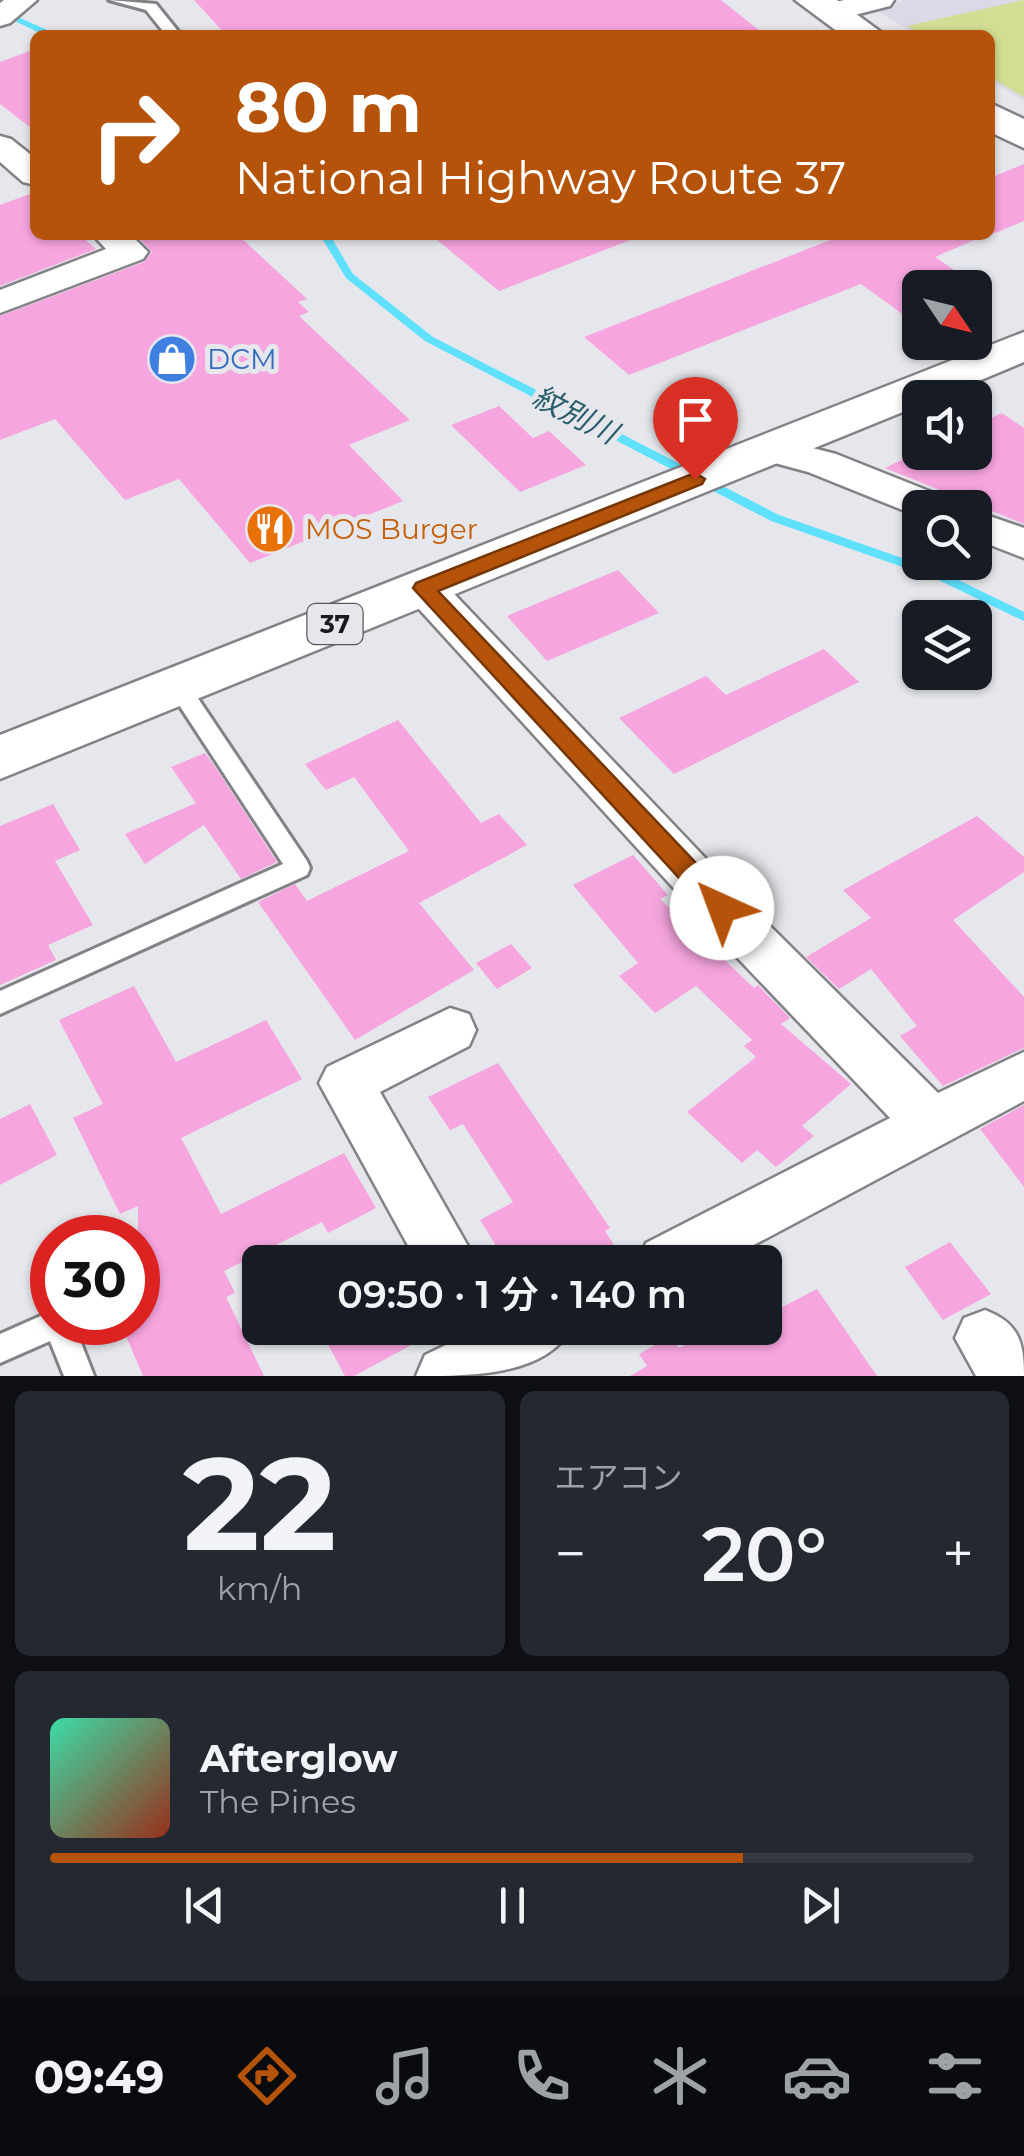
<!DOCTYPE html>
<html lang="ja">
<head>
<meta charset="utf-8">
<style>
	body { margin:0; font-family:Montserrat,"Noto Sans JP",sans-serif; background:#242831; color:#f1f3f6; height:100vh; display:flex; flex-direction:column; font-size:38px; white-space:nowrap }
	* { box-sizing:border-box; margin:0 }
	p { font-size:32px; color:#9ea1a6 }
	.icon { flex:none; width:55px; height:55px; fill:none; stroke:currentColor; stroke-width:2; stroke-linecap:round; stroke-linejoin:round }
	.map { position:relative; height:1376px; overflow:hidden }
	.drawer { display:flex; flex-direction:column; gap:15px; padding:15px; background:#0d0f14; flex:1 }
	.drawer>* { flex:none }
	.hud { position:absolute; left:30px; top:30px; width:965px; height:210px; border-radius:15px; box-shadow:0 2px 8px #0004; background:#b45309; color:#fff; overflow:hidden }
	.needle { width:65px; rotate:125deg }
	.fabs { position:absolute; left:902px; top:270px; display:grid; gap:20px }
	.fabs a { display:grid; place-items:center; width:90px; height:90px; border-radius:15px; background:#171b24; box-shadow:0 2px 8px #0004; font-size:50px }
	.speed { position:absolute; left:30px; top:1215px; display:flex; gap:20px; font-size:50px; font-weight:700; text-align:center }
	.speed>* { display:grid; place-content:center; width:130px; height:130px; border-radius:50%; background:#171b24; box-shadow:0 2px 8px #0004; line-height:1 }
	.speed .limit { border:15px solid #d22; background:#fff; color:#111 }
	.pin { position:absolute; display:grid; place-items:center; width:85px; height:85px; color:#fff; margin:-102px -42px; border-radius:50% 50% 50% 0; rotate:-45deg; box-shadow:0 0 10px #0007 }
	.pin .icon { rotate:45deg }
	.me { position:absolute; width:110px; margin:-55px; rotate:317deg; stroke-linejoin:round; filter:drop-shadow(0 0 8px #0008) }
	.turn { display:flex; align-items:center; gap:35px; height:210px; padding:0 40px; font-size:45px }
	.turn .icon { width:130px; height:130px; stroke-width:2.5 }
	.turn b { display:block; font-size:70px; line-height:85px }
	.big { font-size:75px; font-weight:600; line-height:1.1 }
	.drawer .card { flex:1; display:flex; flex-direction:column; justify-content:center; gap:15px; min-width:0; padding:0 35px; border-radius:15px; background:#242831 }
	.drawer .dial { align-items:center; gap:0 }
	.dial b { font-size:130px; line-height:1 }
	.song { display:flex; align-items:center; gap:30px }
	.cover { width:120px; height:120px; border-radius:15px; background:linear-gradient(135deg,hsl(160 70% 55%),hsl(10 70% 35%)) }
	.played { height:10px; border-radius:5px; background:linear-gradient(90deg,#b45309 75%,#363941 75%) }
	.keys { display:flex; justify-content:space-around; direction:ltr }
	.heat { display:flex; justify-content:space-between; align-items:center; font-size:55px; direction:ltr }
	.drawer .tiles { flex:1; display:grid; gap:15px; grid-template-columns:1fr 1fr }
	.card:last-child { grid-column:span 2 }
	.trip { position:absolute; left:242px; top:1245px; width:540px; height:100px; border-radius:15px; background:#171b24; box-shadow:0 2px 8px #0004; font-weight:600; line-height:100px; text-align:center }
	.tab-bar { display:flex; height:160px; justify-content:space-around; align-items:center; background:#090b0e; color:#9ea1a6 }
	.tab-bar .icon { width:70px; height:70px }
	.tab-bar .current { color:#b45309 }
	.tab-bar b { font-size:45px; color:#f1f3f6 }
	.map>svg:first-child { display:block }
	.built { fill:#d9dae6 }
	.green { fill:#d3de94 }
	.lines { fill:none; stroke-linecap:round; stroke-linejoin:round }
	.stream { fill:#5fe1fd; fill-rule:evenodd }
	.building { fill:#f6a5de }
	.lane-casing { stroke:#828287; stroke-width:6 }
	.street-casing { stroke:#828287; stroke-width:5 }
	.secondary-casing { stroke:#828287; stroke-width:5 }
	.highway-casing { stroke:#828287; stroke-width:5 }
	.lane { fill:#fff; fill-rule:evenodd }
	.street { fill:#fff; fill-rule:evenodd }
	.secondary { fill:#fff; fill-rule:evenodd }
	.highway { fill:#fff; fill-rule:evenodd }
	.route { fill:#b45309; stroke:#753606; stroke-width:2.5 }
	.labels { text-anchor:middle; stroke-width:10; stroke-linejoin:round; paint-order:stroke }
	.shield { fill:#e6e7ec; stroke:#57585a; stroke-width:2.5 }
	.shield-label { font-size:25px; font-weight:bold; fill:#1a1a1c }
	.shop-label { font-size:28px; fill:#366cbe; stroke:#e6e7ec; text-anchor:start }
	.food-label { font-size:28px; fill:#c56008; stroke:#e6e7ec; text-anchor:start }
	.water-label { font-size:30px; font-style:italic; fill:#295f6b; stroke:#e6e7ec }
</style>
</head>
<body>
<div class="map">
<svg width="1024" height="1376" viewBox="0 0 1024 1376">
	<rect width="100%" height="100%" fill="#e6e7ec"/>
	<path class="built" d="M 904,0 L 1024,0 L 1024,101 L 990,80 L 990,35 L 917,35 L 872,8 Z"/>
	<path class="green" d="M 1024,0 L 1024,97 L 990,77 L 990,35 L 922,35 L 907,26 Z"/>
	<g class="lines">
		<path class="stream" d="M 0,9 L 54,33 L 55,35 L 44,35 L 0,14 Z
			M 320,235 L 330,235 L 353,274 L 433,337 L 779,515 L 942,572 L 1024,612 L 1024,621 L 934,578 L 771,521 L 425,341 L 346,278 Z"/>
	</g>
	<path class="building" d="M 194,0 L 721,0 L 765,35 L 226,35 Z
		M 35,49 L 35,131 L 0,104 L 0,62 Z
		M 1024,164 L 1024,221 L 990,235 L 990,178 Z
		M 35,192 L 35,235 L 80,235 L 96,249 L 0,286 L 0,205 Z
		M 144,235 L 168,235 L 174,240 L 189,235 L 238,235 L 307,299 L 298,302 L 309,312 L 299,316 L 410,420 L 349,445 L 403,501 L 250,563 L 179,479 L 125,500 L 55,419 L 0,440 L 0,316 L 144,262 L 152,252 L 138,237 Z
		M 431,235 L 637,235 L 638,237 L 499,291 Z
		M 843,235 L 986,235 L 935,257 L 981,288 L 920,288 L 920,313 L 908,318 L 861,284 L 629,375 L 584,337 Z
		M 499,406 L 533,438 L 549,431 L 586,465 L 520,492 L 451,425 Z
		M 1002,413 L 1024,428 L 1024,524 L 885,468 L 920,451 L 975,452 L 975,425 Z
		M 618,570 L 659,613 L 547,661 L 507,616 Z
		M 824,649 L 859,682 L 674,774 L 619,718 L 706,676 L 726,695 Z
		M 398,720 L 481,823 L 499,814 L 527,845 L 419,903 L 474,970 L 355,1040 L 258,902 L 295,884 L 307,901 L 409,851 L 354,777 L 326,790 L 305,764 Z
		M 205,753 L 216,768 L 277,862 L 241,879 L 204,825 L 145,864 L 125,834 L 196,803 L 171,767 Z
		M 53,804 L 80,850 L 55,861 L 93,925 L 48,945 L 56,960 L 0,985 L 0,826 Z
		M 977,816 L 1024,857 L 1024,872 L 953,920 L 1024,997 L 1024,1048 L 943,1086 L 900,1036 L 917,1026 L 871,969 L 839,989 L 806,957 L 871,918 L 843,890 Z
		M 633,855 L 668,895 L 660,899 L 754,988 L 758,985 L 790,1018 L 781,1024 L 851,1084 L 802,1126 L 814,1136 L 776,1167 L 757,1150 L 742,1163 L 687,1112 L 756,1057 L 744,1046 L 752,1040 L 696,986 L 655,1013 L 619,976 L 638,963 L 573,885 Z
		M 511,944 L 532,968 L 497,989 L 476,963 Z
		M 134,986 L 176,1062 L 266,1020 L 302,1079 L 181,1138 L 221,1214 L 344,1153 L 376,1208 L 328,1233 L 322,1222 L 224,1271 L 235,1293 L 226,1297 L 264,1376 L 143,1376 L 120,1322 L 138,1322 L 138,1206 L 120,1214 L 73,1118 L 103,1104 L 59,1020 Z
		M 498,1063 L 610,1228 L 605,1231 L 625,1262 L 506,1262 L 480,1220 L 513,1202 L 463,1124 L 450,1130 L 428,1097 Z
		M 30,1104 L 57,1155 L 0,1185 L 0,1119 Z
		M 1024,1105 L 1024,1187 L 980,1129 Z
		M 950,1242 L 991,1294 L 943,1320 L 905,1267 Z
		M 817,1289 L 877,1376 L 630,1376 L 647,1366 L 639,1354 L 671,1336 L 679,1348 L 717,1328 L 765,1328 L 765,1316 Z
		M 319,1328 L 443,1328 L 354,1376 L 345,1376 Z"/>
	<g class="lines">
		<g class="lane-casing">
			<path id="lane" d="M 109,0 L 156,4 L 181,35 L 166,35 L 146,10 Z
				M 179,680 L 187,682 L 307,861 L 310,868 L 307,875 L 0,1014 L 0,991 L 283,864 L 168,688 Z
				M 52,1311 L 52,1322 L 73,1322 L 94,1376 L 64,1376 L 50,1341 L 0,1363 L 0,1334 Z"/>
		</g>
		<g class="street-casing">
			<path id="street" d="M 4,0 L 37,0 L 10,23 L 0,26 L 0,3 Z
				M 844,0 L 894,0 L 890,6 L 831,21 L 816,12 L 821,6 Z
				M 0,136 L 11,139 L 35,158 L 35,185 L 23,182 L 0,162 Z
				M 93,235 L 131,235 L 148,252 L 143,259 L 0,313 L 0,290 L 106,249 Z
				M 770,437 L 836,454 L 949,499 L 955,508 L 920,508 L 920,517 L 808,472 L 756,458 L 750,449 L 756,440 Z
				M 975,511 L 1024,528 L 1024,558 L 975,539 Z
				M 424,574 L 439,578 L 767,923 L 938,1093 L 1024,1052 L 1024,1101 L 722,1262 L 638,1262 L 646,1243 L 890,1118 L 731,951 L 409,598 L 403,588 L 409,578 Z
				M 450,1008 L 469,1014 L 476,1030 L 469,1046 L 380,1092 L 477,1262 L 417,1262 L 319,1083 L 327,1067 Z
				M 985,1310 C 1019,1323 1024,1342 1024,1376 L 976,1376 L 955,1338 L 964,1318 Z
				M 481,1328 L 571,1328 C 546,1376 470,1376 416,1376 L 425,1355 Z"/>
		</g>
		<g class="secondary-casing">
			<path id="secondary" d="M 795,0 L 837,0 L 885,35 L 842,35 Z
				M 990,103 L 1024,119 L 1024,148 L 990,132 Z"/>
		</g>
		<g class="highway-casing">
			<path id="highway" d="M 1024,332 L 1024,362 L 938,398 L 920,398 L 920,405 L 0,779 L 0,735 Z"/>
		</g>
		<use href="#lane" class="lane"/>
		<use href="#street" class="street"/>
		<use href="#secondary" class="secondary"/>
		<use href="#highway" class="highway"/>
	</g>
	<path class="route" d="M 695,473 L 705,479 L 702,484 L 438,591 L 731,900 L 734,908 L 731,915 L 713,915 L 413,588 L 416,583 Z"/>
	<defs>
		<g id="shop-disc" transform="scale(2.5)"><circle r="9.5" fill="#3f7fe0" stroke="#e6e7ec"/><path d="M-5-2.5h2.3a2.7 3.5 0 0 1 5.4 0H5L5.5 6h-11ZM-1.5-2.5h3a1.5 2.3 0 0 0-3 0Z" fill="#fff"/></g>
		<g id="restaurant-disc" transform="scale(2.5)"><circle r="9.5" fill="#e8710a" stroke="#e6e7ec"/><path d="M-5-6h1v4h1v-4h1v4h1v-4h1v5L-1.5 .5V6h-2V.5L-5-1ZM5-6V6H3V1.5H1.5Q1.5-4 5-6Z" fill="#fff"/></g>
	</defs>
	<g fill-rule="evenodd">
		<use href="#shop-disc" x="172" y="359"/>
		<use href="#restaurant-disc" x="270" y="529"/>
	</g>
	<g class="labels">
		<rect class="shield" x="307.5" y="604" width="55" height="40" rx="8"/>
		<g class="shield-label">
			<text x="335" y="633">37</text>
		</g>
		<g class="shop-label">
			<text x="207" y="369">DCM</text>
		</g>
		<g class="food-label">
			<text x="305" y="539">MOS Burger</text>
		</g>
		<g class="water-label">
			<text transform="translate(575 415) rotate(27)" y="10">紋別川</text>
		</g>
	</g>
</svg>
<div class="fabs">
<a><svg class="needle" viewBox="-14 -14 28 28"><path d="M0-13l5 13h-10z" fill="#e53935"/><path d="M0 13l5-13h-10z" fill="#9ea1a6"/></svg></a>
<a><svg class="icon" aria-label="sound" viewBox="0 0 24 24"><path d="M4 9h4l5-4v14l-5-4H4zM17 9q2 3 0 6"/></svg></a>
<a><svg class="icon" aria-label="search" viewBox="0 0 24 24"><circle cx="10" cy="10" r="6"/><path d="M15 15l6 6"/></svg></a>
<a><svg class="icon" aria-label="layers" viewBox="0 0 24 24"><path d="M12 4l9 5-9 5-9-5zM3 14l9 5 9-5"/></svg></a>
</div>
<div class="speed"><div class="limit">30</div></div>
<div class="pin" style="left:695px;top:479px;background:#d93025"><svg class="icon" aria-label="arrive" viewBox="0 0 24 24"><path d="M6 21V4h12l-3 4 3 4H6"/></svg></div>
<svg class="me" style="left:722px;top:908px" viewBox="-20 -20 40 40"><circle r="19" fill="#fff"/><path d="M0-13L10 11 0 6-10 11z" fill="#b45309"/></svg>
<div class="trip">09:50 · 1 分 · 140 m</div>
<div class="hud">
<div class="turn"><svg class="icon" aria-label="right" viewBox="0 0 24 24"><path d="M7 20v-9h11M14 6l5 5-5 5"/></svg><div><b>80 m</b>National Highway Route 37</div></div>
</div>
</div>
<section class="drawer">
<div class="tiles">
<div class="card dial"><b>22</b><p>km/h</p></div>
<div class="card"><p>エアコン</p>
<div class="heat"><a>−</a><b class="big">20°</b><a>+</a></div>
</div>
<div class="card">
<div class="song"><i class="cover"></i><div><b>Afterglow</b><p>The Pines</p></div></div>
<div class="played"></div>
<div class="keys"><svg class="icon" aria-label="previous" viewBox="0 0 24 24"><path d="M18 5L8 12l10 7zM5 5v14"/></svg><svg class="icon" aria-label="pause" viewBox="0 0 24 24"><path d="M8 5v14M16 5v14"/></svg><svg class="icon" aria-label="next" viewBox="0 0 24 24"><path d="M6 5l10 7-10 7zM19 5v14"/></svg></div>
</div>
</div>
</section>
<nav class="tab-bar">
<b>09:49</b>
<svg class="icon current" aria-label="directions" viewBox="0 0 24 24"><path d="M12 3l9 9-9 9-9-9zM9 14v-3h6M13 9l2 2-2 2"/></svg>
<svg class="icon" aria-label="music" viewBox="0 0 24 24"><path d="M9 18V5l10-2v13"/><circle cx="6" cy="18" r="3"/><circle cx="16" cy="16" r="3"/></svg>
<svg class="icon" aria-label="phone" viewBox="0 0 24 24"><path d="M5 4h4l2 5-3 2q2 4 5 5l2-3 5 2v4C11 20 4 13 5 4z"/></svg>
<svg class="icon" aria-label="climate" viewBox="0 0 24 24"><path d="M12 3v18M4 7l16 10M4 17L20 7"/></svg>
<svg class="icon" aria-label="car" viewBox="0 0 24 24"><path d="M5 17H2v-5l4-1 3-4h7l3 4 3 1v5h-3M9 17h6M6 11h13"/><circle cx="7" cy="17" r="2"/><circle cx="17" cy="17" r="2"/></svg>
<svg class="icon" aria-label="filters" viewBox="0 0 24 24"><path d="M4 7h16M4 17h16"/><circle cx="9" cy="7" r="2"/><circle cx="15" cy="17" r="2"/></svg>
</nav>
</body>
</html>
